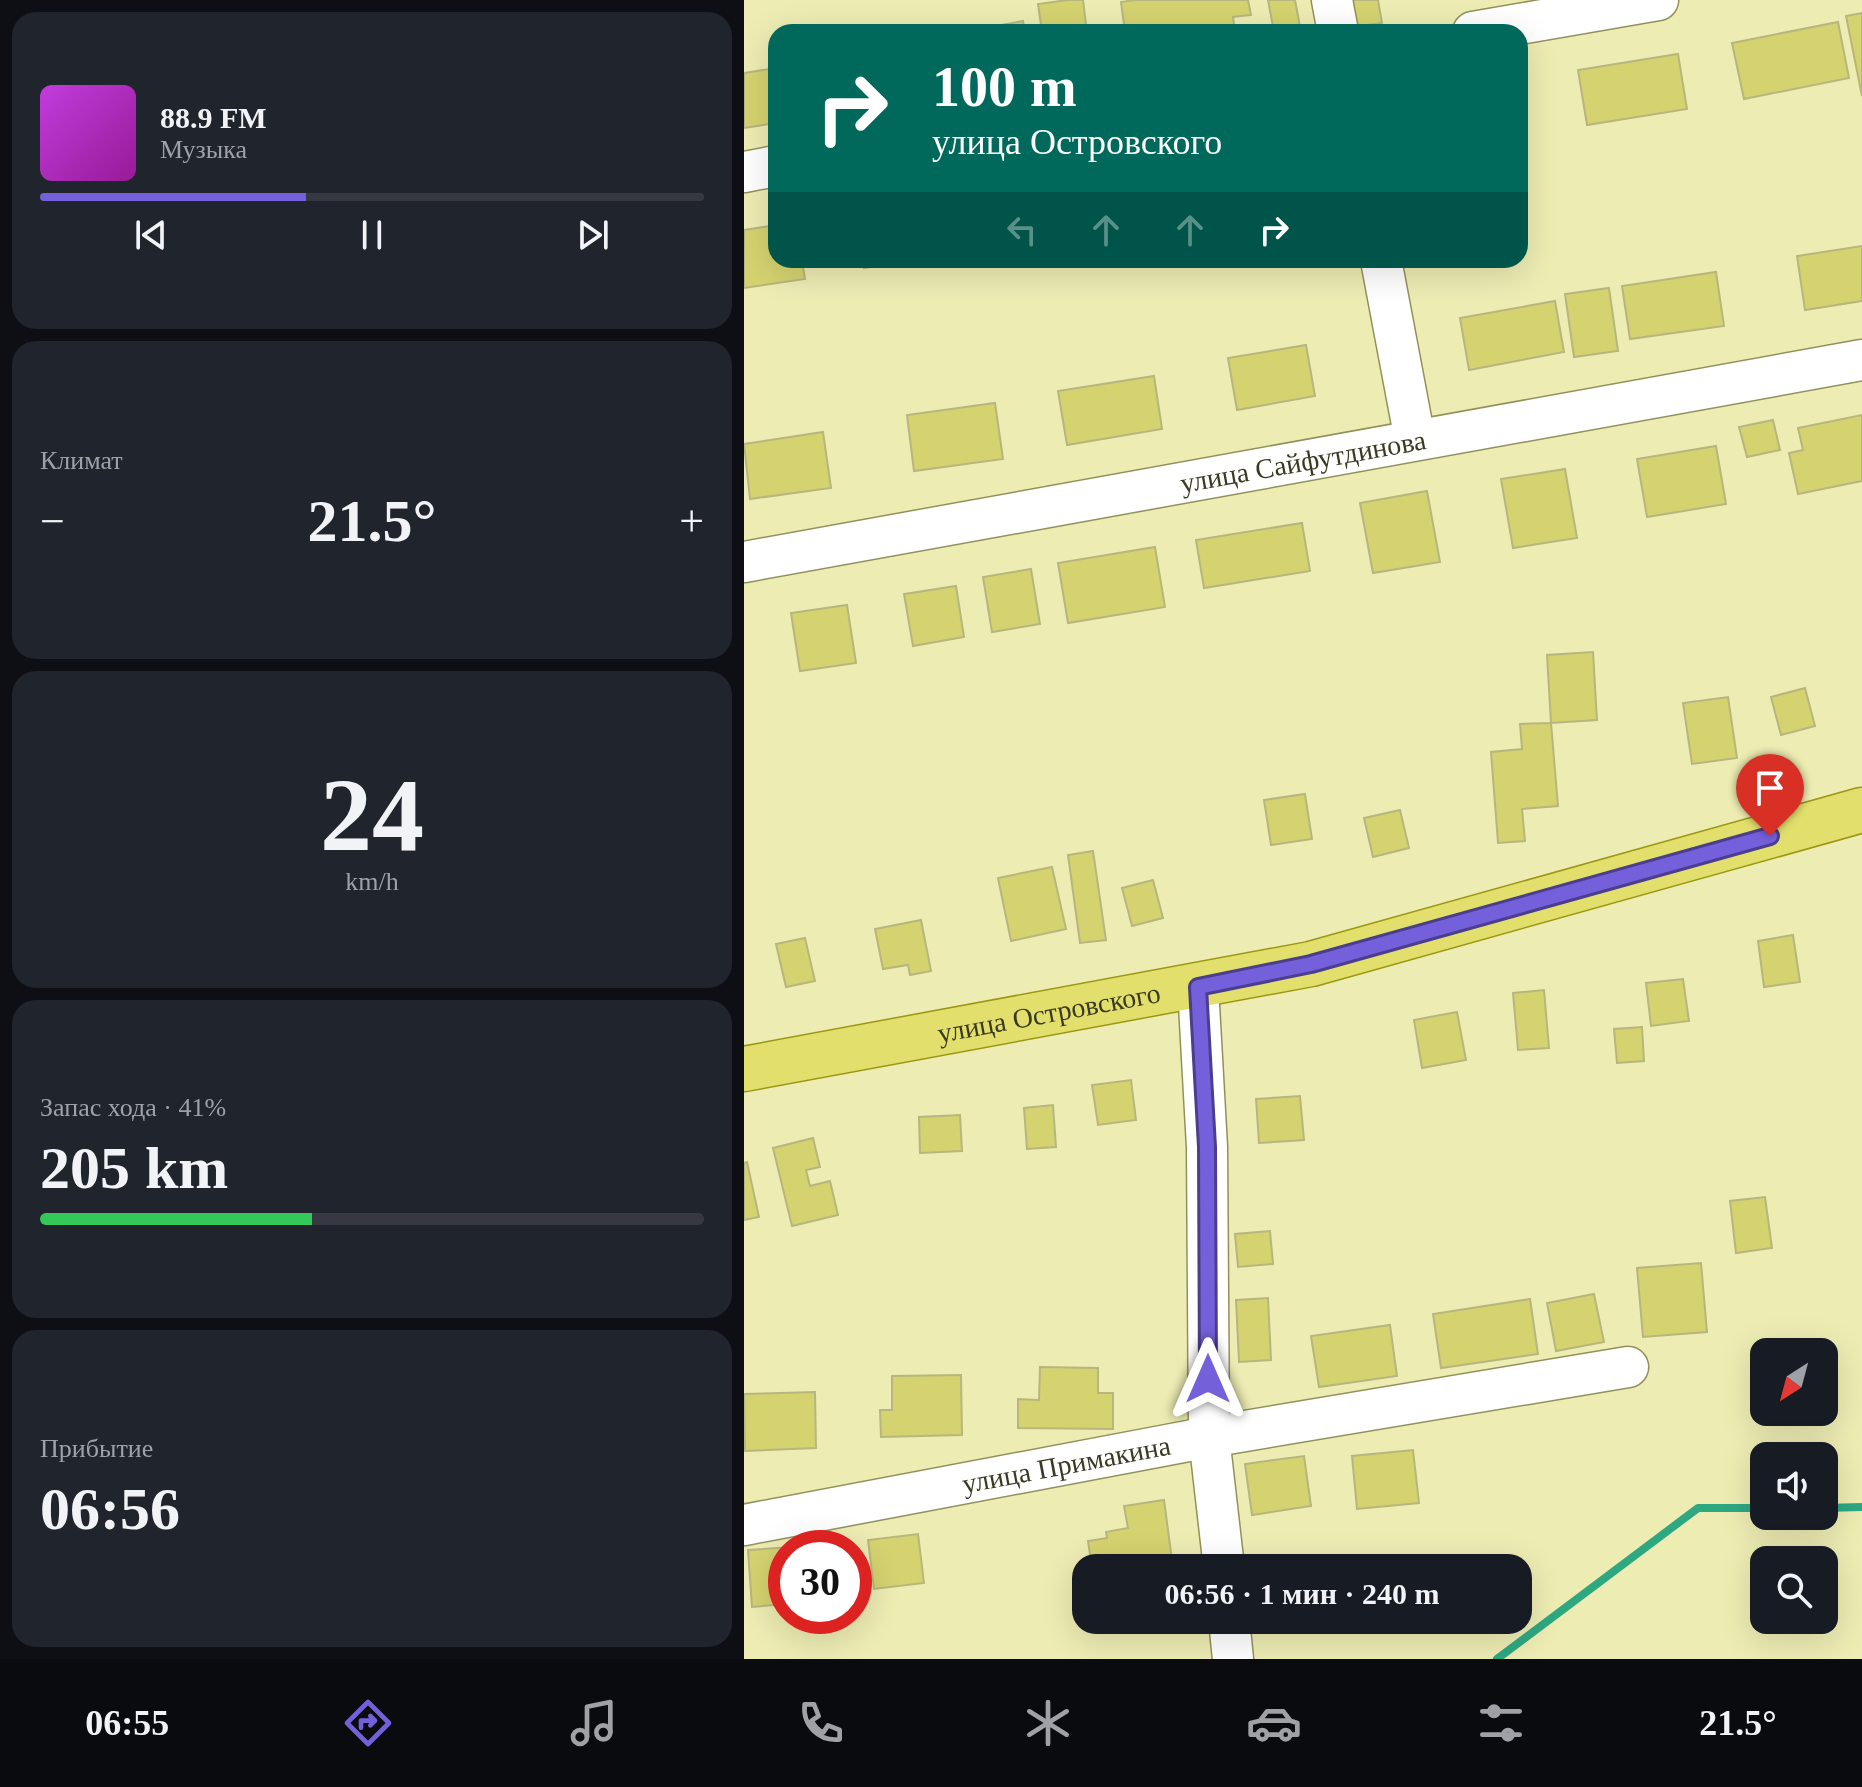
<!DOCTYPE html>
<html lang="ru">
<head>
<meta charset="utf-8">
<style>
	body { margin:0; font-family:Georgia,serif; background:#20242c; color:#f1f3f6; height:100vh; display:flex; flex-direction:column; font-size:30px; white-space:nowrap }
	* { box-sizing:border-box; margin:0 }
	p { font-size:26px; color:#9ea1a6 }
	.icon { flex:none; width:44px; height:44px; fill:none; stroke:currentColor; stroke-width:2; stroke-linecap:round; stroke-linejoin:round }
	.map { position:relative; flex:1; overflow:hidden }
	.side { display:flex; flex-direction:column; gap:12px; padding:12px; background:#0d0f14; width:744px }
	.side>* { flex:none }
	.banner { position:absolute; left:24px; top:24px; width:760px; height:244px; border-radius:24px; box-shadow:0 8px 32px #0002; background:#00695c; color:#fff; overflow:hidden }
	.needle { width:52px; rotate:216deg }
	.controls { position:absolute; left:1006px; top:1338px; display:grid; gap:16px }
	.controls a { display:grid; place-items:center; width:88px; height:88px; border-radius:16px; background:#171b24; box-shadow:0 8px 32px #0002; font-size:40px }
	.speed { position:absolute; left:24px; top:1530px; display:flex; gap:16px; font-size:40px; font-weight:700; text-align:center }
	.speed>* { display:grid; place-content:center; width:104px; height:104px; border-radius:50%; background:#171b24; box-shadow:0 8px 32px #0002; line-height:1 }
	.speed .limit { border:12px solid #d22; background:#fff; color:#111 }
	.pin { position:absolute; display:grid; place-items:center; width:68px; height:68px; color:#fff; margin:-82px -34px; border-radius:50% 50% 50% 0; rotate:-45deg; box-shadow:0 0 8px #0007 }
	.pin .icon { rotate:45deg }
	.me { position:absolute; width:88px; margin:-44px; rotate:0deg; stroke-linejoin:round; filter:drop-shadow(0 0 6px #0008) }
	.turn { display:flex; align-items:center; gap:28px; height:168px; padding:0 32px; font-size:36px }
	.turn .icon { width:104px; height:104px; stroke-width:2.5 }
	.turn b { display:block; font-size:56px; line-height:68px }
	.lanes { display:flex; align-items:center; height:76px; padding:0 32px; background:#0003; justify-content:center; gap:40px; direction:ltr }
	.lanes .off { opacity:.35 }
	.big { font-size:60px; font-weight:600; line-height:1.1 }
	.side .tile { flex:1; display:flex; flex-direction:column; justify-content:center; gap:12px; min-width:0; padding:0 28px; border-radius:24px; background:#20242c }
	.side .dial { align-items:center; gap:0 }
	.dial b { font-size:104px; line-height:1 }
	.song { display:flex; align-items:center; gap:24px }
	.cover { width:96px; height:96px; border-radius:12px; background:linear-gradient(135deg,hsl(290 70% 55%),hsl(300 70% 35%)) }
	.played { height:8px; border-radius:4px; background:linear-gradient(90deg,#7560db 40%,#363941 40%) }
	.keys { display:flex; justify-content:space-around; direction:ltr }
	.heat { display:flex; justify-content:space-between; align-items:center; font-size:44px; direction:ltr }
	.charge { height:12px; border-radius:6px; background:linear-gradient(90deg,#34c759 41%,#363941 0) }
	.trip { position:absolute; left:328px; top:1554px; width:460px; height:80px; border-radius:24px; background:#171b24; box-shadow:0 8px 32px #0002; font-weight:600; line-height:80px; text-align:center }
	.tabs { display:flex; height:128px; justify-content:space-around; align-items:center; background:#090b0e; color:#9ea1a6 }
	.tabs .icon { width:56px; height:56px }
	.tabs .selected { color:#7560db }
	.tabs b { font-size:36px; color:#f1f3f6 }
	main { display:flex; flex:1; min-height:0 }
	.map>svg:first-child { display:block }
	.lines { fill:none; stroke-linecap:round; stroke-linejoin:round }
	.stream { stroke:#2ea881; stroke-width:8 }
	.building { fill:#d5d270; stroke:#b7b67f; stroke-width:2 }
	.minor-casing { stroke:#93915b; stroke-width:43 }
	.major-casing { stroke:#9c9713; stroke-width:47 }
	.minor { stroke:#fff; stroke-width:40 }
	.major { stroke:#e3df6c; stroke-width:44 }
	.route-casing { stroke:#4c3e8e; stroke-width:20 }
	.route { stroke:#7560db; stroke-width:14 }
	.labels { text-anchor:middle; stroke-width:8; stroke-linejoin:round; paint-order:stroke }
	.street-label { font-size:28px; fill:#3a3a23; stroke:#faf9bf }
</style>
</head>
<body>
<main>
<section class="side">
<div class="tile">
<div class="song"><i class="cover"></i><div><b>88.9 FM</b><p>Музыка</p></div></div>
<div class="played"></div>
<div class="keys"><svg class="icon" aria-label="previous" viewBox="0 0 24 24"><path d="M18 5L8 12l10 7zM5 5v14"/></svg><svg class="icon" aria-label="pause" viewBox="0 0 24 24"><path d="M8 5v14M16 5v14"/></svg><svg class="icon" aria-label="next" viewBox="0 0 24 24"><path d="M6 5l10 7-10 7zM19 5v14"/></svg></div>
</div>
<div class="tile"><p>Климат</p>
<div class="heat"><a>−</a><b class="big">21.5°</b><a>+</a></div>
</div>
<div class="tile dial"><b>24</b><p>km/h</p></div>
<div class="tile"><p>Запас хода · 41%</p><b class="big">205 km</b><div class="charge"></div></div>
<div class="tile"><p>Прибытие</p><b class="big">06:56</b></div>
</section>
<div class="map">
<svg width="1118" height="1659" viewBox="0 0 1118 1659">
	<rect width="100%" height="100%" fill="#edecb3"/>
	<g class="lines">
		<path class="stream" d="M 1080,1508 L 1118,1507
			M 753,1659 L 954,1508 L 1020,1508"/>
	</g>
	<path class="building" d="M 324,0 L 339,0 L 343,32 L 298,32 L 294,4 Z
		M 391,0 L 504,0 L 507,15 L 489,17 L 491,32 L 381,32 L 377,2 Z
		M 524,0 L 551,0 L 557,32 L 530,32 Z
		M 604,0 L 634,0 L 638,23 L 608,27 Z
		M 1118,13 L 1118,96 L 1102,16 Z
		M 279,21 L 281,32 L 218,32 Z
		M 1094,22 L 1105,78 L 1000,99 L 988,43 Z
		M 934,54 L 943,109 L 843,125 L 834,70 Z
		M 32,68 L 32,123 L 0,128 L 0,73 Z
		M 32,225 L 32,260 L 58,260 L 61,279 L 0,288 L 0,230 Z
		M 1118,246 L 1118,301 L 1061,310 L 1053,256 Z
		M 118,260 L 168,260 L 120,268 Z
		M 972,272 L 980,326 L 886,339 L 878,286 Z
		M 865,288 L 874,351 L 830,357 L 821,294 Z
		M 811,301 L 820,352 L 725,370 L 716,318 Z
		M 562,345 L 571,396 L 493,410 L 484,358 Z
		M 410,376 L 418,429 L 323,445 L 314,391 Z
		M 251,403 L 259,459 L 170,471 L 163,415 Z
		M 1118,415 L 1118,481 L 1054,494 L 1045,453 L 1059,450 L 1054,428 Z
		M 1029,420 L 1036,450 L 1003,457 L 995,427 Z
		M 79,432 L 87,488 L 6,499 L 0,444 Z
		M 972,446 L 982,504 L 903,517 L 893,459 Z
		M 821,469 L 833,538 L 769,548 L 757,479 Z
		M 683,491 L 696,562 L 629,573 L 616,503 Z
		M 558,523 L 566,571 L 460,588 L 452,540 Z
		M 411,547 L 421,607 L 324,623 L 314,563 Z
		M 287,569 L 296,624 L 248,632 L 239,577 Z
		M 212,586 L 220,637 L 169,646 L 160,594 Z
		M 103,605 L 112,663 L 56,671 L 47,613 Z
		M 849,652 L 853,720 L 807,723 L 803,655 Z
		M 1061,688 L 1071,726 L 1037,735 L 1027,697 Z
		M 984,697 L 993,758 L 948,764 L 939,703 Z
		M 807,723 L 814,806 L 778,809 L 781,841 L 754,843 L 747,752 L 778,749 L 776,724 Z
		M 561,794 L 568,839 L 527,845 L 520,800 Z
		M 656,810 L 665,848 L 629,857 L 620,818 Z
		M 349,851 L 362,940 L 336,943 L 324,855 Z
		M 308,867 L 322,929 L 267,941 L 254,878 Z
		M 409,880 L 419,918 L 388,926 L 378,888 Z
		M 177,920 L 187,971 L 166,975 L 164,965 L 139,969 L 131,929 Z
		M 1049,935 L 1056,982 L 1020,987 L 1014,941 Z
		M 61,938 L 71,981 L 42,987 L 32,944 Z
		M 939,979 L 945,1021 L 907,1026 L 902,983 Z
		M 800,990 L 805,1048 L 774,1050 L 769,993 Z
		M 713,1012 L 722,1060 L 678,1068 L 670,1020 Z
		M 898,1027 L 900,1061 L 873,1063 L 870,1029 Z
		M 387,1080 L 392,1120 L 354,1125 L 348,1085 Z
		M 556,1096 L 560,1140 L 515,1143 L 512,1099 Z
		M 309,1105 L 312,1147 L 283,1149 L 280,1108 Z
		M 216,1115 L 218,1151 L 176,1153 L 175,1117 Z
		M 69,1138 L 76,1167 L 62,1170 L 66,1186 L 86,1181 L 94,1215 L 48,1226 L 29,1148 Z
		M 3,1162 L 15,1217 L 0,1220 L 0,1163 Z
		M 1021,1197 L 1028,1248 L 992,1253 L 986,1201 Z
		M 526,1231 L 529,1264 L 494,1267 L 491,1234 Z
		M 957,1263 L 963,1332 L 899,1337 L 893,1268 Z
		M 850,1294 L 860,1342 L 812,1351 L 803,1303 Z
		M 524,1298 L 527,1360 L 495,1362 L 492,1300 Z
		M 786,1299 L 794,1354 L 697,1368 L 689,1314 Z
		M 646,1325 L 653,1376 L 575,1387 L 567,1336 Z
		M 296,1367 L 354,1368 L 354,1393 L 369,1393 L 369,1429 L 274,1428 L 274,1399 L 295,1400 Z
		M 217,1375 L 218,1435 L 137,1437 L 136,1410 L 148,1410 L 148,1376 Z
		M 71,1392 L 72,1448 L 1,1451 L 0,1394 Z
		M 669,1450 L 675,1503 L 613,1509 L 608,1456 Z
		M 560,1456 L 567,1506 L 508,1515 L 501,1464 Z
		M 420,1500 L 428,1560 L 419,1561 L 420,1568 L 348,1568 L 344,1541 L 363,1538 L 362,1532 L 384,1528 L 380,1506 Z
		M 174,1534 L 180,1583 L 130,1589 L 124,1540 Z
		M 76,1545 L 76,1548 L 42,1548 L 42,1604 L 8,1607 L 4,1550 Z"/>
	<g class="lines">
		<g class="minor-casing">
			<g id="minor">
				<path d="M 588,0 L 594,32"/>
				<path d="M 729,32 L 914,0"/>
				<path d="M 0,172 L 32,166"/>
				<path d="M 637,260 L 671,440"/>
				<path id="s1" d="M 0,562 L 1118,360"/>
				<path d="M 454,987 L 463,1147 L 465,1437 L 480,1568"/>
				<path id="s2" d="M 0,1525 L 465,1437 L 884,1367"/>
				<path d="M 485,1620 L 489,1659"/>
			</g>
		</g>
		<g class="major-casing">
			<g id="major">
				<path id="s3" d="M 0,1069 L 567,964 L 1118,810"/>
			</g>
		</g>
		<use href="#minor" class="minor"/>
		<use href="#major" class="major"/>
	</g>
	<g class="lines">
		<g class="route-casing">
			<path id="route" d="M 464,1379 L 463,1147 L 454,987 L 567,964 L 1026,836"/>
		</g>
		<use href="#route" class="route"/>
	</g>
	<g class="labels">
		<g class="street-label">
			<text dy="10" stroke="none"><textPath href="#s1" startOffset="568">улица Сайфутдинова</textPath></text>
			<text dy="10" stroke="none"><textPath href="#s3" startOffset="310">улица Островского</textPath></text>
			<text dy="10" stroke="none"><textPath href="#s2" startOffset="328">улица Примакина</textPath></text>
		</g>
	</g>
</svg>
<div class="controls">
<a><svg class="needle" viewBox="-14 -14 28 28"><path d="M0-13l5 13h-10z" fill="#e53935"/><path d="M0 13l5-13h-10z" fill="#9ea1a6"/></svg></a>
<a><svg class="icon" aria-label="sound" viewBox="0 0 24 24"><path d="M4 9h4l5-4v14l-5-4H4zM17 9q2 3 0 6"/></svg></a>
<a><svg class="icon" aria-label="search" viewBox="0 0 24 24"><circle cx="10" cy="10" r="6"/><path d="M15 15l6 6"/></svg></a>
</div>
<div class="speed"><div class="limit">30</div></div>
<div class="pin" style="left:1026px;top:836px;background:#d93025"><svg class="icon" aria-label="arrive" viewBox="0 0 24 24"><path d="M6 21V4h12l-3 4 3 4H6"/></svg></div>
<svg class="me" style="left:464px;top:1379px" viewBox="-20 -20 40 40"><path d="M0-17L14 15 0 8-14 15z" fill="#7560db" stroke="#fff" stroke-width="4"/></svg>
<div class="trip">06:56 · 1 мин · 240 m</div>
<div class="banner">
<div class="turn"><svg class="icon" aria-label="right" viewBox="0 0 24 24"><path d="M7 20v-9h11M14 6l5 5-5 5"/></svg><div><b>100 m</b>улица Островского</div></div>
<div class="lanes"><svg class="icon off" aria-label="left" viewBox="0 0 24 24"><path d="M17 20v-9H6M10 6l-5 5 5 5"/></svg><svg class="icon off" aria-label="ahead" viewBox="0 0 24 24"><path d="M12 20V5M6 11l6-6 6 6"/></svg><svg class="icon off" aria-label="ahead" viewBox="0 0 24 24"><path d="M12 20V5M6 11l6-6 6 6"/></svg><svg class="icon" aria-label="right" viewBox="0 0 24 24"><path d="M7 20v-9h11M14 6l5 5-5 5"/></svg></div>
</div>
</div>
</main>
<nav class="tabs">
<b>06:55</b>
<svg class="icon selected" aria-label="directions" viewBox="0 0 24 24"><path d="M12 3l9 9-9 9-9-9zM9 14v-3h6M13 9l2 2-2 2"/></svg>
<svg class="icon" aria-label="music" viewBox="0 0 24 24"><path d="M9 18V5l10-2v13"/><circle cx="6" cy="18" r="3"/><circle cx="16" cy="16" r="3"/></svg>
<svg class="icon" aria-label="phone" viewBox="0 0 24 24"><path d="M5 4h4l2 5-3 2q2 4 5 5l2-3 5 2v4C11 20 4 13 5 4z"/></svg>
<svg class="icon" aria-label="climate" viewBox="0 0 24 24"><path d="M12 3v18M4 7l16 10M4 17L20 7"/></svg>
<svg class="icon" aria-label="car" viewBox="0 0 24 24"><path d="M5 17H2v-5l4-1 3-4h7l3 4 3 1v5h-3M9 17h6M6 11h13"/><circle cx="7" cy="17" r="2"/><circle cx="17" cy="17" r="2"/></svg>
<svg class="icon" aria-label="filters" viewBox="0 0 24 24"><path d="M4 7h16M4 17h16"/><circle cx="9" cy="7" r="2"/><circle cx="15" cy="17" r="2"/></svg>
<b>21.5°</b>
</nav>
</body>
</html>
